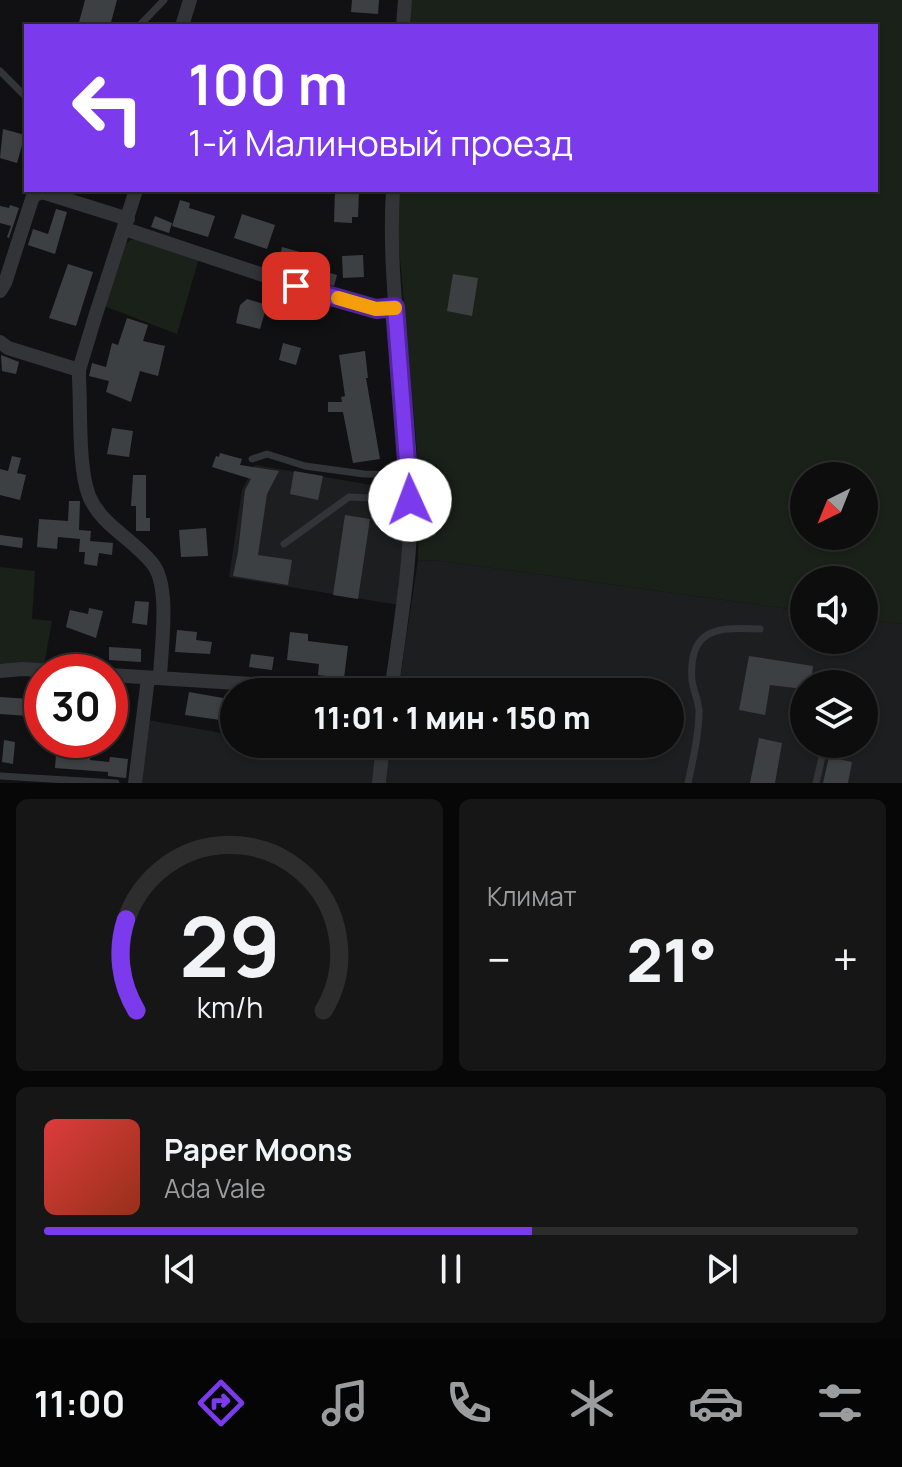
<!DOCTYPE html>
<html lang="ru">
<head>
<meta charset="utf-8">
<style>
	body { margin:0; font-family:Manrope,sans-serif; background:#161617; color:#f1f3f6; height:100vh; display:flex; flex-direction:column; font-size:30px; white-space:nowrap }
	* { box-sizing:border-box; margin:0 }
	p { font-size:26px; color:#9a9c9e }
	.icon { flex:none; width:44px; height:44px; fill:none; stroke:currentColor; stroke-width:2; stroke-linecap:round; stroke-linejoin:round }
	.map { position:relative; height:783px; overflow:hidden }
	.side { display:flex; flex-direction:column; gap:16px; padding:16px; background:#070708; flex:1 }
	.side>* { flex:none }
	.guide { position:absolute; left:24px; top:24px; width:854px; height:168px; border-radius:0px; box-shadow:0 2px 6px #0004,0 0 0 2px #2d2d2e; background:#7c3aed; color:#fff; overflow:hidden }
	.needle { width:52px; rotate:223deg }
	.fabs { position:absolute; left:790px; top:462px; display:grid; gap:16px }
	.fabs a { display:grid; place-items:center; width:88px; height:88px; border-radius:50%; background:#0d0d0e; box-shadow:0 2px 6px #0004,0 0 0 2px #2d2d2e; font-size:40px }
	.speed { position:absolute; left:24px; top:654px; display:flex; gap:16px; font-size:40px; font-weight:700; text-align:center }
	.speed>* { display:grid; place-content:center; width:104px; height:104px; border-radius:50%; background:#0d0d0e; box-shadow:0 2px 6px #0004,0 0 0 2px #2d2d2e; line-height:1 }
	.speed .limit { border:12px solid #d22; background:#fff; color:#111 }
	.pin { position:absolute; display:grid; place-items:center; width:68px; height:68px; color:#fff; margin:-34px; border-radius:16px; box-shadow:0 4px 12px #0006 }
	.me { position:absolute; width:88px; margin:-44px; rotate:358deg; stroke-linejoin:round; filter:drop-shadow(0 0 6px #0008) }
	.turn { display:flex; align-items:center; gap:28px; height:168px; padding:0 32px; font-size:36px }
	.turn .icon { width:104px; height:104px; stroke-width:2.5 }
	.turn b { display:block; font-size:56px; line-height:68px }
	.big { font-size:60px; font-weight:800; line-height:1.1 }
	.side .widget { flex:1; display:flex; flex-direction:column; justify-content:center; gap:12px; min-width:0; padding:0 28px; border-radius:12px; background:#161617 }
	.side .dial { align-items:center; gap:0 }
	.dial svg { height:208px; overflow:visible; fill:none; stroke:#2d2d2e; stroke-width:7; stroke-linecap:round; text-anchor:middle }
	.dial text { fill:#f1f3f6; stroke:none }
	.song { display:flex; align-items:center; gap:24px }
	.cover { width:96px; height:96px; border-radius:12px; background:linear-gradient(135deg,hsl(0 70% 55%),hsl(10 70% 35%)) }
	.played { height:8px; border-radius:4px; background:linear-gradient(90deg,#7c3aed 60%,#2d2d2e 60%) }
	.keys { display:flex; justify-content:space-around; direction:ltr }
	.heat { display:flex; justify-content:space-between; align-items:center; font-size:44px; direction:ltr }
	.side .tiles { flex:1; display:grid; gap:16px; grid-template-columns:1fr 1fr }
	.widget:last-child { grid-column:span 2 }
	.trip { position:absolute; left:220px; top:678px; width:464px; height:80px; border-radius:40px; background:#0d0d0e; box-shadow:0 2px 6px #0004,0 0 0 2px #2d2d2e; font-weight:800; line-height:80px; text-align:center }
	.tabs { display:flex; height:128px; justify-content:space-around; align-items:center; background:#050506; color:#9a9c9e }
	.tabs .icon { width:56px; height:56px }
	.tabs .on { color:#7c3aed }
	.tabs b { font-size:36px; color:#f1f3f6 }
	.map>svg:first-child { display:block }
	.built { fill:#1d1e20; fill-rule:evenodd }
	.green { fill:#1a2119; fill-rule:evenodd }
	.building { fill:#3d4043 }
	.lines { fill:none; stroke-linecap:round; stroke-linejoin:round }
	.service { stroke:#323438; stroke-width:7 }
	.minor { stroke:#323438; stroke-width:14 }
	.route-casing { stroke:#51269a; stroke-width:20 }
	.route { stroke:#7c3aed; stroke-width:14 }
	.slow { stroke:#f59e0b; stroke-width:14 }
</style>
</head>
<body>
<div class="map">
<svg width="902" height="783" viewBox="0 0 902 783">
	<rect width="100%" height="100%" fill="#111113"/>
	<path class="built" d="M 255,465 L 406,491 L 399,605 L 229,577 L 242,490 Z
		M 418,560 L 442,561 L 804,611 L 804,640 L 864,640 L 864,619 L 902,624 L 902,783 L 386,783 L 390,744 L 670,744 L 670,692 L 398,692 ZM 804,684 L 864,684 L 864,744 L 804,744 Z
		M 147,720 L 234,735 L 234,744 L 290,744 L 376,758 L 374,783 L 139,783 Z"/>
	<path class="green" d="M 411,0 L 902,0 L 902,624 L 864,619 L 864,580 L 804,580 L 804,611 L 442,561 L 418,560 L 419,474 L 396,213 L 398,190 L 876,190 L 876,26 L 410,26 ZM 804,476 L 864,476 L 864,536 L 804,536 Z
		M 137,239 L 199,258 L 177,334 L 104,306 L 125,245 L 130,240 Z
		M 0,567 L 35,571 L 32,619 L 52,621 L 44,665 L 0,666 Z"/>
	<path class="building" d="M 85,0 L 117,0 L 110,26 L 78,26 Z
		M 352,0 L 379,0 L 378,14 L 351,12 Z
		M 3,129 L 25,135 L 17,163 L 0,158 Z
		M 335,190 L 359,190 L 358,217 L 352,217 L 352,223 L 334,222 Z
		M 180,200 L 190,203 L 189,208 L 215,216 L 208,237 L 172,226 Z
		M 10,205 L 19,208 L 9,238 L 7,237 L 11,226 L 0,223 L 0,206 L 9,208 Z
		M 56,209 L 67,212 L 55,254 L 28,245 L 33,229 L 48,234 Z
		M 242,214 L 275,225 L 267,249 L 234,238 Z
		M 155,216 L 172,223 L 169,233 L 151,227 Z
		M 282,247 L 300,252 L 294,273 L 277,268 Z
		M 363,255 L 364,277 L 343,278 L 342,256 Z
		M 68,264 L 93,272 L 76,326 L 49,318 Z
		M 317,269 L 337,275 L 334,286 L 314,281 Z
		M 453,274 L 478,278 L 472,316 L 447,311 Z
		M 247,299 L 267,305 L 260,329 L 236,323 L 240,305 Z
		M 127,318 L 148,325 L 143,341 L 165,346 L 158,376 L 140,371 L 131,402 L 106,392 L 109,381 L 89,376 L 92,363 L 106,367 L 112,343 L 118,345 Z
		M 283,343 L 301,348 L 296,365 L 279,360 Z
		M 365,351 L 368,378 L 366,378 L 380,459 L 353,463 L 343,412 L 328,412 L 328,402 L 342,402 L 341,397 L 345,396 L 339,355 Z
		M 1,355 L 19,362 L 16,374 L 2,371 Z
		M 112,428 L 133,431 L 129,457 L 107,454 Z
		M 220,453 L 242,459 L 240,465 L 279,471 L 267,494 L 258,555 L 292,560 L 288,585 L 233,576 L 238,552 L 245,490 L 251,479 L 212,467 L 216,456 L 219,457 Z
		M 12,456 L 21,458 L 17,473 L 26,475 L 20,500 L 0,495 L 0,469 L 8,471 Z
		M 294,471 L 323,476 L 318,500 L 290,494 Z
		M 133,475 L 146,475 L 146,518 L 150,518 L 150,531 L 136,531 L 136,506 L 131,506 Z
		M 69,501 L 80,501 L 79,530 L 91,531 L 90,541 L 113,543 L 112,555 L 99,553 L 97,566 L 84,564 L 85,552 L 79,552 L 80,539 L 58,537 L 57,549 L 37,547 L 39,519 L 68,521 Z
		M 345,515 L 370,519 L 358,599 L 333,595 Z
		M 206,528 L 208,556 L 181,557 L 179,530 Z
		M 0,535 L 23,538 L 22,548 L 0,545 Z
		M 135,601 L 149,602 L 147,625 L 132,623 Z
		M 89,608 L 103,611 L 96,638 L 66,627 L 70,610 L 88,614 Z
		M 177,630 L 197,632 L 196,640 L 212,642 L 210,654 L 175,652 Z
		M 290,632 L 308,634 L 308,641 L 348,646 L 344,678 L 318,675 L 319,664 L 287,660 Z
		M 109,647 L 141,649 L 141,662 L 109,660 Z
		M 251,654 L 274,657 L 272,670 L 249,667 Z
		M 749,656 L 813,666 L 811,684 L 804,684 L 804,689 L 770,685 L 765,715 L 739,710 Z
		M 189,692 L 234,700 L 234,722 L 185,715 Z
		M 0,697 L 30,699 L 29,716 L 0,714 Z
		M 759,738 L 782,743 L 775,783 L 750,783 Z
		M 4,740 L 15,742 L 13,764 L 2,762 Z
		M 68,753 L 91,754 L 90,760 L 109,762 L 110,757 L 128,759 L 126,778 L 108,776 L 108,772 L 55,768 L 56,755 L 67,756 Z
		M 829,757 L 852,762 L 848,783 L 823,783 Z"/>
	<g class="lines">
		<path class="service" d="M 139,26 L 164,0
			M 0,71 L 26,97
			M 252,459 L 267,454 L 305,466 L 364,474 L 410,475
			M 284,544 L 349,497 L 410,500
			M 0,776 L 116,783
			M 688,783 C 693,759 699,735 699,710 C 698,699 693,690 692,680 C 688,627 719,627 760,629
			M 816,783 L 825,744"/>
		<path class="minor" d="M 182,26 L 190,0
			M 403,26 L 405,0
			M 136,190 L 95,317 L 79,370 L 79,379 C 81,412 78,467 89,496 C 101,525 133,539 152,563 C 171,585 161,648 160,677
			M 125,229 L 296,286 L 376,309 L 395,307
			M 0,291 L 5,283 L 33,196 L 42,192 L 128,219
			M 0,342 L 8,348 L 79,370
			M 0,671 L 23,669 L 67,672
			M 110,675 L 380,692
			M 391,692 C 401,619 414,548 410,475 C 406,380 387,285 393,190
			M 135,783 L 148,678
			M 379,783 L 383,744"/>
	</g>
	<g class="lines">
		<g class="route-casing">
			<path id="route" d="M 296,286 L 376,309 L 395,307 L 410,500"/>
		</g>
		<use href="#route" class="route"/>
		<path class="slow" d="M 338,298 L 376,309 L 395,308"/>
	</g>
</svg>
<div class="fabs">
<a><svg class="needle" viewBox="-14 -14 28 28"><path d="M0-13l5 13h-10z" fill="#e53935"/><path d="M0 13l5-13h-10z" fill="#9a9c9e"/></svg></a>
<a><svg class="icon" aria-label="sound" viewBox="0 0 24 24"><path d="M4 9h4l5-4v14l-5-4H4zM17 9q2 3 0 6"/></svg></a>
<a><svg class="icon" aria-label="layers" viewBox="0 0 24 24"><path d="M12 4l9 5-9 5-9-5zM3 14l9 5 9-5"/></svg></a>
</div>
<div class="speed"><div class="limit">30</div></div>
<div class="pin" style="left:296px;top:286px;background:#d93025"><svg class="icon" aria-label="arrive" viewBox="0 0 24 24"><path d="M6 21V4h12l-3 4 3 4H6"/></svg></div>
<svg class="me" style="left:410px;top:500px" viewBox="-20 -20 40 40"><circle r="19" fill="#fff"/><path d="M0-13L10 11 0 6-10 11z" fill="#7c3aed"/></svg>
<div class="trip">11:01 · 1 мин · 150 m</div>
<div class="guide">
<div class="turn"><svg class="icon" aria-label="left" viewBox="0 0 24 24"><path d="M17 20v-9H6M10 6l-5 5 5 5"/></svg><div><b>100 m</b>1-й Малиновый проезд</div></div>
</div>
</div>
<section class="side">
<div class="tiles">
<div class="widget dial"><svg viewBox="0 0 100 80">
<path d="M14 69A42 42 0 1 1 86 69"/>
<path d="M14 69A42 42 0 0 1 10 34" stroke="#7c3aed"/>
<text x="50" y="56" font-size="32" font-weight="700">29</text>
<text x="50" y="72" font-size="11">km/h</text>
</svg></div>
<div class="widget"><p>Климат</p>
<div class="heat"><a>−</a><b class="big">21°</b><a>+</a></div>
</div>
<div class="widget">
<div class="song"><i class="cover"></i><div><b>Paper Moons</b><p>Ada Vale</p></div></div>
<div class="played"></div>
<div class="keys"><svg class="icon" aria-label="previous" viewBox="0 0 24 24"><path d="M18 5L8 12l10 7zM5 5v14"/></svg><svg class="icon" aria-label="pause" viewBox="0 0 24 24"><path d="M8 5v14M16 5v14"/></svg><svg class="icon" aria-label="next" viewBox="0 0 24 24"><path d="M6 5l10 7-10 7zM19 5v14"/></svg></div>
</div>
</div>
</section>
<nav class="tabs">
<b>11:00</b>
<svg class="icon on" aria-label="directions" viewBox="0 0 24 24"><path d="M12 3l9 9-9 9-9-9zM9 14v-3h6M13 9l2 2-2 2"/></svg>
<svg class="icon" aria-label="music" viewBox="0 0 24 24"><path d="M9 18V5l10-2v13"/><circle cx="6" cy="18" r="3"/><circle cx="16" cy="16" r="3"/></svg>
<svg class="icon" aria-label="phone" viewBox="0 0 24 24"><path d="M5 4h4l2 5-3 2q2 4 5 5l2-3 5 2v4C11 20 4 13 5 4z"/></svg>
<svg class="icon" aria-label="climate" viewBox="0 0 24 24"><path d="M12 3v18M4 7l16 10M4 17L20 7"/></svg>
<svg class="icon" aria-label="car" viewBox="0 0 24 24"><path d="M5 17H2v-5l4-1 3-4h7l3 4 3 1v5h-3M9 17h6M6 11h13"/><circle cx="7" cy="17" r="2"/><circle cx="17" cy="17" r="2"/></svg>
<svg class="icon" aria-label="filters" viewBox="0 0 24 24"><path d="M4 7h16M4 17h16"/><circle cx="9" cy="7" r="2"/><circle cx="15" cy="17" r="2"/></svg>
</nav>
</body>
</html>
